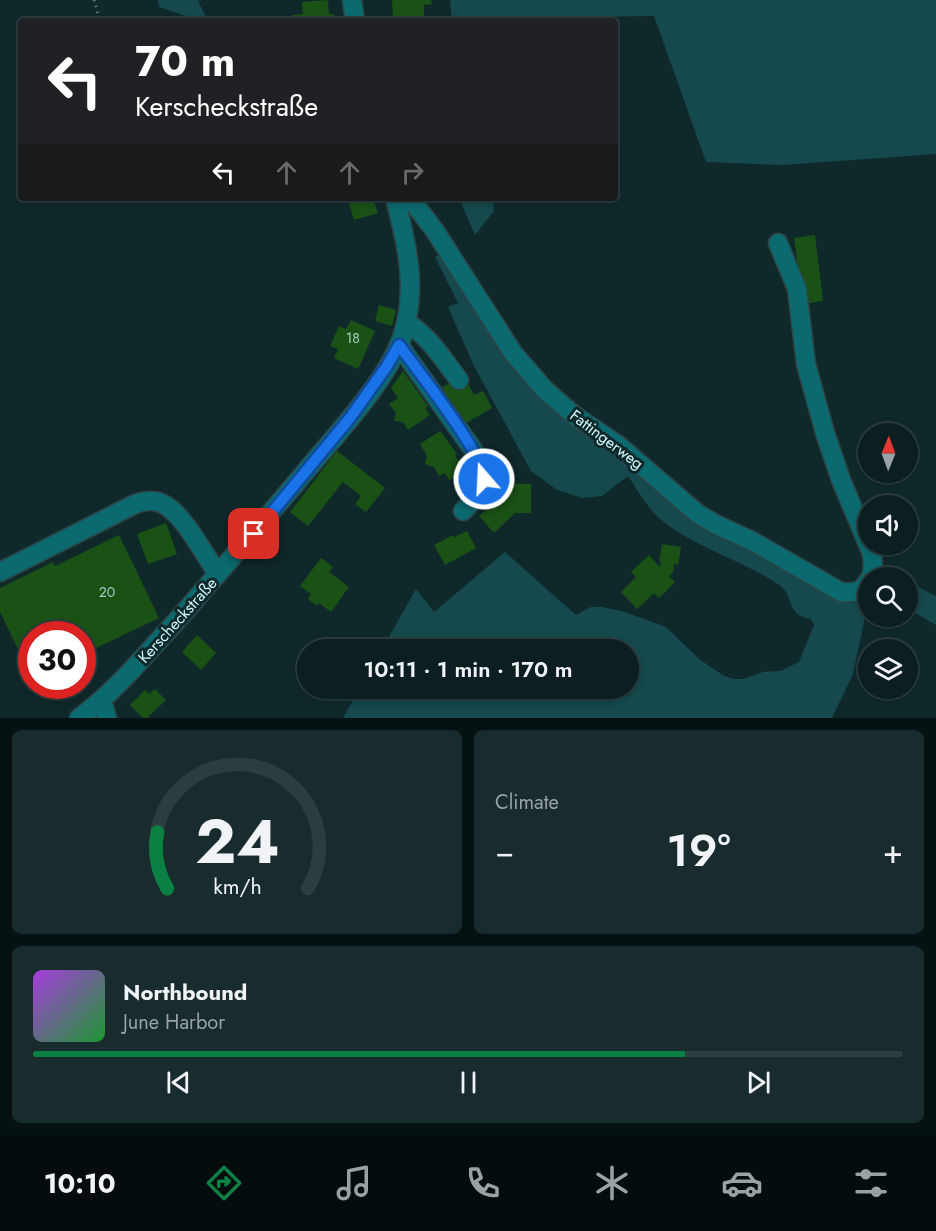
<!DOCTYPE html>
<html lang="en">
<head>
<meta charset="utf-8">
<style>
	body { margin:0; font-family:Jost,sans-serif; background:#192c2d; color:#f1f3f6; height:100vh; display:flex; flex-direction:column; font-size:22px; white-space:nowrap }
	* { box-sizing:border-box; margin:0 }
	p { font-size:20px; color:#9aa2a5 }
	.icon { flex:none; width:33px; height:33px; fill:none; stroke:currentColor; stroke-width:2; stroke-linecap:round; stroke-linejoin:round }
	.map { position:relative; height:718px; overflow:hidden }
	.drawer { display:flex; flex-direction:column; gap:12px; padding:12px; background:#061112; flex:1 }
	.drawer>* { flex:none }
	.guide { position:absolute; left:18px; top:18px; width:600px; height:183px; border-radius:6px; box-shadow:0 3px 9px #0003,0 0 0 2px #2b3d3e; background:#202124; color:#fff; overflow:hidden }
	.needle { width:39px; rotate:1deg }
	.fabs { position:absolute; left:858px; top:423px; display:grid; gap:12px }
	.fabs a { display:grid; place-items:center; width:60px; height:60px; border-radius:50%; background:#0b1f20; box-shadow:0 3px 9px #0003,0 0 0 2px #2b3d3e; font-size:30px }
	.speed { position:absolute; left:18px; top:621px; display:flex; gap:12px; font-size:30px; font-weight:700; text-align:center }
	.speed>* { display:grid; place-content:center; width:78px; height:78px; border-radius:50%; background:#0b1f20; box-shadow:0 3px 9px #0003,0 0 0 2px #2b3d3e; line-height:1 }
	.speed .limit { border:9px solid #d22; background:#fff; color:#111 }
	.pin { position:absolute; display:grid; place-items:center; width:51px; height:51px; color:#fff; margin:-26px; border-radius:12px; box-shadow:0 3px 9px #0006 }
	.me { position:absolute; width:66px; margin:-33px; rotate:341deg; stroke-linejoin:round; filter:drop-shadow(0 0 4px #0008) }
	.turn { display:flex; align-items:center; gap:21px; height:126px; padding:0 18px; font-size:27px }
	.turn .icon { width:78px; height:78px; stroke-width:2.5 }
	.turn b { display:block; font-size:42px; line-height:51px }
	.lanes { display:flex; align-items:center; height:57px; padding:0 18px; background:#0003; justify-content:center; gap:30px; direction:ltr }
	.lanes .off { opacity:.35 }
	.big { font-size:45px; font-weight:600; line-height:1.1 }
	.drawer .tile { flex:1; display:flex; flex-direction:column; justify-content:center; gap:9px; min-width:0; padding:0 21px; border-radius:9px; background:#192c2d }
	.drawer .dial { align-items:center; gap:0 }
	.dial svg { height:156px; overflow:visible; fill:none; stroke:#2b3d3e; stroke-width:7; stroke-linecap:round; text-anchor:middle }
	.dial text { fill:#f1f3f6; stroke:none }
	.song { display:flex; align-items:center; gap:18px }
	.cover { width:72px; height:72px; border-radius:9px; background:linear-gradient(135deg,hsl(280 70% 55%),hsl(130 70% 35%)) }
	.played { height:6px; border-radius:3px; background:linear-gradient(90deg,#0b8043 75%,#2b3d3e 75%) }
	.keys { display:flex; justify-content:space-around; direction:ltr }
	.heat { display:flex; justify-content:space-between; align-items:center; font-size:33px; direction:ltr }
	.drawer .tiles { flex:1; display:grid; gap:12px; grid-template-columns:1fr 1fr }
	.tile:last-child { grid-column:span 2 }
	.trip { position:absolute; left:297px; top:639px; width:342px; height:60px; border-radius:30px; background:#0b1f20; box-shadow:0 3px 9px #0003,0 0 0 2px #2b3d3e; font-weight:600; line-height:60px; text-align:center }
	.dock { display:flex; height:96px; justify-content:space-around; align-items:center; background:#040c0d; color:#9aa2a5 }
	.dock .icon { width:42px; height:42px }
	.dock .on { color:#0b8043 }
	.dock b { font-size:27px; color:#f1f3f6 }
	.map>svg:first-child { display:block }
	.green { fill:#15494d }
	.building { fill:#1a5216 }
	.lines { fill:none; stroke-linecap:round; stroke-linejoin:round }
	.minor-casing { stroke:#2e4345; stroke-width:21 }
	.path { stroke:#5c7b7d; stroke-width:3; stroke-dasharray:1.5 4.5; stroke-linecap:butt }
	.minor { stroke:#0b6a70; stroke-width:18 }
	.route-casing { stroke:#114b97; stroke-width:15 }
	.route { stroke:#1a73e8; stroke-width:10 }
	.labels { text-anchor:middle; stroke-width:6; stroke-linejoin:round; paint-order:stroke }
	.number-label { font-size:14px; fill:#a2cdc0 }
	.street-label { font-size:16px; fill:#d0f6f8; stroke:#0f292b }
</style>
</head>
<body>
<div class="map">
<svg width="936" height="718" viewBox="0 0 936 718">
	<rect width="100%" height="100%" fill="#0f292b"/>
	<path class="green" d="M 158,0 L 202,0 L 198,1 L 208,21 L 192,21 L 186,16 L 159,7 Z
		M 450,0 L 936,0 L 936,154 L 783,165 L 706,162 L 654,16 L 586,17 L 583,21 L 452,21 Z
		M 459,198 L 493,198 L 494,211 L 475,235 Z
		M 444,253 L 572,419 L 829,591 L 868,590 L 868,603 L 853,674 L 832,718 L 343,718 L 359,689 L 628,688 L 628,650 L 382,649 L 416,589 L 434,612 L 505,552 L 576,615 L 591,607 L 602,607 L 622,611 L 666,627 L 699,659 L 724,676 L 734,679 L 743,679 L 763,672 L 780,671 L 799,662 L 814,625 L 811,619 C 785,615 795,596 779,585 C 741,559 692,547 658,517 C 646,506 637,489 628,476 L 602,496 L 583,498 L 557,490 L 531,471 L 474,366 L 448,307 L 458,303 L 435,257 Z
		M 908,582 L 936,596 L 936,625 L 908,609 Z"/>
	<path class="building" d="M 328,0 L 329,14 L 334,14 L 334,21 L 293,21 L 292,15 L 303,14 L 302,2 Z
		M 392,0 L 431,0 L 432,4 L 424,5 L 424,16 L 393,18 Z
		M 356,198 L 373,198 L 378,213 L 354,220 L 348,200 Z
		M 815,235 L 823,301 L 803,304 L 794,238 Z
		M 379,305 L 396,310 L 392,326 L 375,321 Z
		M 351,320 L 375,331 L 358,369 L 334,358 L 338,349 L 330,346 L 339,326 L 346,329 Z
		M 403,371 L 428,406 L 425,408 L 430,415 L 408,430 L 403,422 L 394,421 L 396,413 L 389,404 L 398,398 L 391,388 Z
		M 466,380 L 474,395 L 483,391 L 492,408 L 466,423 L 460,412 L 456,413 L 442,387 L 454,381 Z
		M 440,431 L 457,454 L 455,455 L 459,461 L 461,460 L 470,467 L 449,480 L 445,473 L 439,476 L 434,467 L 425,464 L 427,456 L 420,444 Z
		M 337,451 L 385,488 L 366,512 L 355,504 L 361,496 L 343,482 L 308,526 L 290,512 Z
		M 500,483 L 531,484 L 531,513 L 515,513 L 494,533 L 479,516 L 500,497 Z
		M 166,523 L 177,554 L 148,564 L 137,534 Z
		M 467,531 L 476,548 L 445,565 L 434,545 L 453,535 L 454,537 Z
		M 119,535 L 159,618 L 94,649 L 98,657 L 82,664 L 82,634 L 32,634 L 32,678 L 0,612 L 0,588 L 53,562 L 55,566 Z
		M 662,544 L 681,547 L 678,565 L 674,564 L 673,573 L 669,576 L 675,582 L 659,598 L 654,593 L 637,609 L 621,592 L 636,577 L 631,572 L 649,555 L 660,567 L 661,562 L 659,561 Z
		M 321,558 L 333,567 L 329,572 L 349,587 L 331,612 L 319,603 L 317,606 L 308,599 L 311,594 L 300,586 Z
		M 197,635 L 216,653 L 201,670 L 182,652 Z
		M 155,689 L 166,700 L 147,718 L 143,718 L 130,705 L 145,690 L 149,694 Z"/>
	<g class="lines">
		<g class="minor-casing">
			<path id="minor" d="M 352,0 L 355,21
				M 410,198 L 435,231 L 513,353 L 545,390 L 575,416 L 618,445 L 698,514 L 715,524 L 752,541 L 841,592 C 854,593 861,593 868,581
				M 778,243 L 797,289 L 806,364 L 825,433 L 841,480 L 872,554 L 873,567 L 871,578
				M 406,322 C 429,336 443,359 459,380
				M 399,345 L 474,451 L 484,472 L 480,489 L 475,499 L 463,511
				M 0,572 L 135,504 C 144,501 154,499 163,504 C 184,514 204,555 218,574
				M 102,700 L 107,718
				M 79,718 C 115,692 143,657 173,625 C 216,576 259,527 301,477 C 332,439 387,382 402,337 C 418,290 407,244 395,198"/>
		</g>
		<path class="path" d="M 94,0 L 100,21"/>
		<use href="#minor" class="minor"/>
	</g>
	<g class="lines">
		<g class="route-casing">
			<path id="route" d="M 254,534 L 350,418 L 387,366 L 399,345 C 417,370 484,454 484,479"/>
		</g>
		<use href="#route" class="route"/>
	</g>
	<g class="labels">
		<g class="number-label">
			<text x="353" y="343">18</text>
			<text x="107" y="597">20</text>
		</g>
		<g class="street-label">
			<text transform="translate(607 439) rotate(37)" y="6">Fattingerweg</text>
			<text transform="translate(177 620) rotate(-48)" y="6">Kerscheckstraße</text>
		</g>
	</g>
</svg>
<div class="fabs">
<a><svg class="needle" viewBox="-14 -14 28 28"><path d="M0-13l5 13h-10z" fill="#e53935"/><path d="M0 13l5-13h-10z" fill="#9aa2a5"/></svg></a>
<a><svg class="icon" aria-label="sound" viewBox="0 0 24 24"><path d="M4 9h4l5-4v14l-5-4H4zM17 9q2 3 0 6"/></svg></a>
<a><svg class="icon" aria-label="search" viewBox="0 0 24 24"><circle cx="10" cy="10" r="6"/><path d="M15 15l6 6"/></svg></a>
<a><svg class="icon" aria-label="layers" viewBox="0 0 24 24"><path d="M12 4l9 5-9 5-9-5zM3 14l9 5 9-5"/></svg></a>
</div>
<div class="speed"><div class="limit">30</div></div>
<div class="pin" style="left:254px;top:534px;background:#d93025"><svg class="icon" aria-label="arrive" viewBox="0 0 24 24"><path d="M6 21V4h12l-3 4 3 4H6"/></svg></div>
<svg class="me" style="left:484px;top:479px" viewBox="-20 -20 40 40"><circle r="17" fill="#1a73e8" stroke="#fff" stroke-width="3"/><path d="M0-11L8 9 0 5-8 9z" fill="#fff"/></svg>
<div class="trip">10:11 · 1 min · 170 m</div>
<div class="guide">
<div class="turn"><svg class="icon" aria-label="left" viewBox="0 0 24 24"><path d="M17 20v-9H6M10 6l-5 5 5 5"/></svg><div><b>70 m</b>Kerscheckstraße</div></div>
<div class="lanes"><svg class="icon" aria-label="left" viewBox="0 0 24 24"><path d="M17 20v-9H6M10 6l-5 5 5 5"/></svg><svg class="icon off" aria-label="ahead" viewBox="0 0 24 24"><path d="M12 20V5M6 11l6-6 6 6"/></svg><svg class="icon off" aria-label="ahead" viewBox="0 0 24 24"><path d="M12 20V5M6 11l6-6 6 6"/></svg><svg class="icon off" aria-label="right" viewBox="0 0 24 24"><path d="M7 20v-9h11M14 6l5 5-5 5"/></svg></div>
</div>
</div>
<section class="drawer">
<div class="tiles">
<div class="tile dial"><svg viewBox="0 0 100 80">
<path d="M14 69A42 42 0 1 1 86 69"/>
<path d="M14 69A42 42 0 0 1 9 40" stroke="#0b8043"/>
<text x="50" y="56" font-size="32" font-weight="700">24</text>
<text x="50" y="72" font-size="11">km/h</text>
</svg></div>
<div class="tile"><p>Climate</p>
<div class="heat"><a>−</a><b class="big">19°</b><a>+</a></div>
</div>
<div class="tile">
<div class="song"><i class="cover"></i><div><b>Northbound</b><p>June Harbor</p></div></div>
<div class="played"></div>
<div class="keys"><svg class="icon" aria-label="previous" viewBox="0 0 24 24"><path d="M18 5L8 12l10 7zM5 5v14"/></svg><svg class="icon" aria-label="pause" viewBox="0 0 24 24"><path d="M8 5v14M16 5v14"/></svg><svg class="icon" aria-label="next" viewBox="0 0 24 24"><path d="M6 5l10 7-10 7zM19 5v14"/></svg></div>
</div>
</div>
</section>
<nav class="dock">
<b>10:10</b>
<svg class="icon on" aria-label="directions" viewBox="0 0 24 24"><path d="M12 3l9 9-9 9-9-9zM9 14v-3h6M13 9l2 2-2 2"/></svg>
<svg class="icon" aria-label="music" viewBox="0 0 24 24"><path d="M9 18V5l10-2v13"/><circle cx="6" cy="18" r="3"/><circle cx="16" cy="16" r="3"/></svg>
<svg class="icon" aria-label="phone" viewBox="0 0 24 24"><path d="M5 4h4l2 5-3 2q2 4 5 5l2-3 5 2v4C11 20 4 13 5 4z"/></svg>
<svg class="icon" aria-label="climate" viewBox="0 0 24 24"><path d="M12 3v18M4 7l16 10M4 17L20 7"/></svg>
<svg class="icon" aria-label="car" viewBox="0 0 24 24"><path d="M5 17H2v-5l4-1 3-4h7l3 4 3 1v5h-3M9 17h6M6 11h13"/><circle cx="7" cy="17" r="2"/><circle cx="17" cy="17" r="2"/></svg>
<svg class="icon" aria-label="filters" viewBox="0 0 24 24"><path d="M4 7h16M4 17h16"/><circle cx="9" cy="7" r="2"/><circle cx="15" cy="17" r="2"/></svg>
</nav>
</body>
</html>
